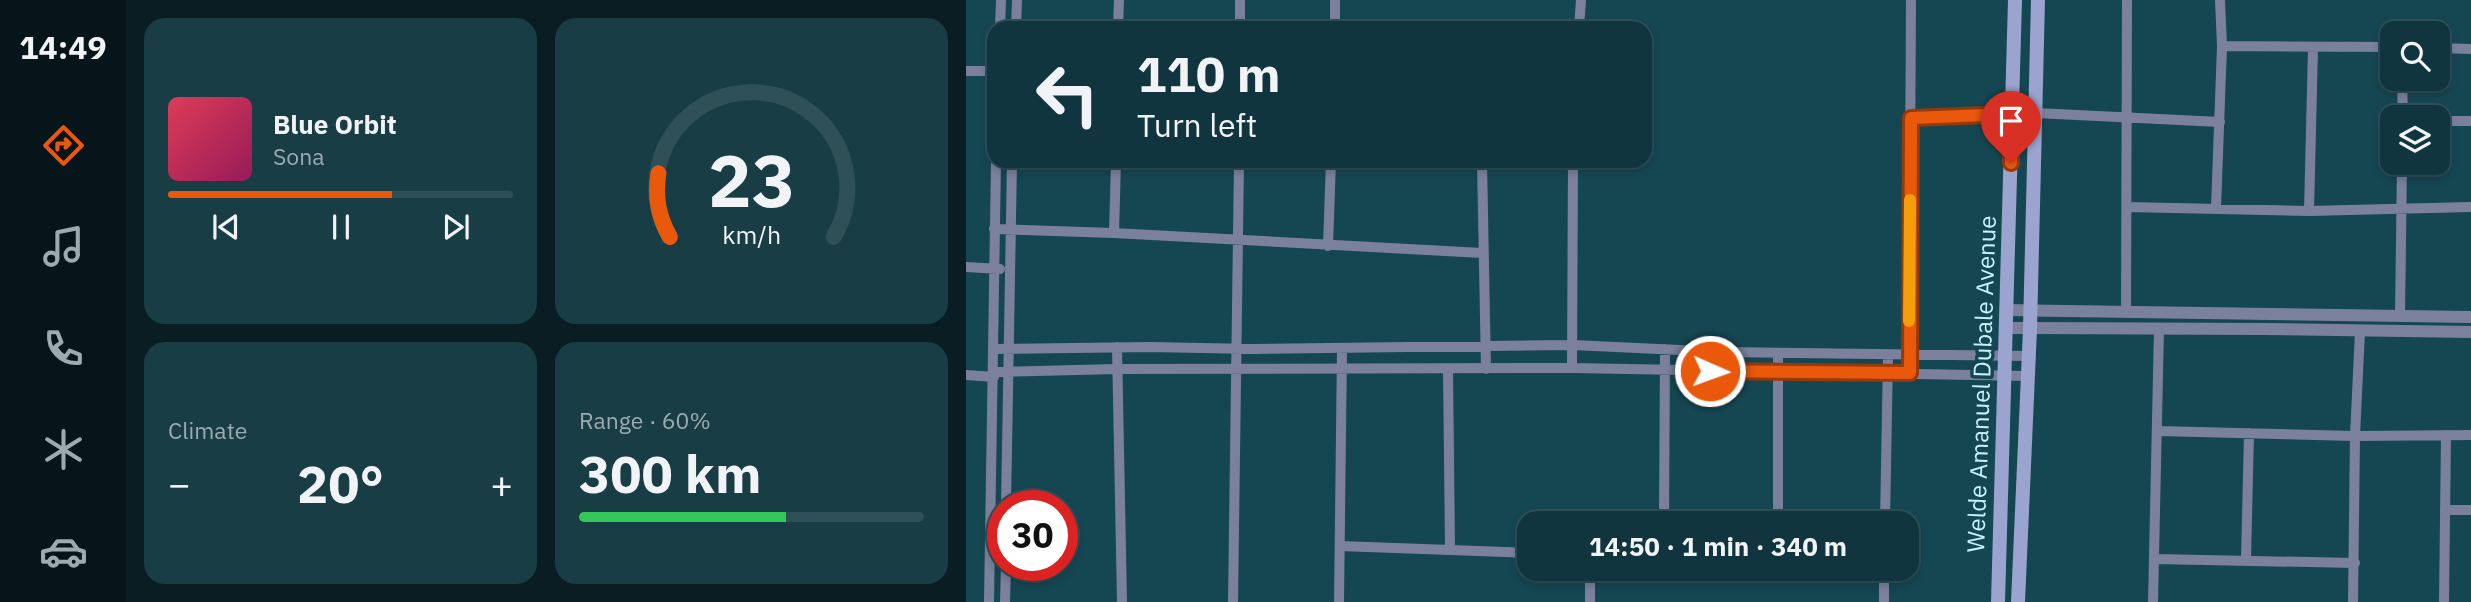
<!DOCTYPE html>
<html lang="en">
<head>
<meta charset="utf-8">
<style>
	body { margin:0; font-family:"IBM Plex Sans",sans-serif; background:#193d45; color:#f1f3f6; height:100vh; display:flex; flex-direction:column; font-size:26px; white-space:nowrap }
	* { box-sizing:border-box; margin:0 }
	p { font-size:23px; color:#9cabb0 }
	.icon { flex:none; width:38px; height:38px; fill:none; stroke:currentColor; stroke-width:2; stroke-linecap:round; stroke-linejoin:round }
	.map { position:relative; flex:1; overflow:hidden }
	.panel { display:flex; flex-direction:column; gap:18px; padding:18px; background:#091d22; width:840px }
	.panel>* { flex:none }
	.guide { position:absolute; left:21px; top:21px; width:665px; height:147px; border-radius:21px; box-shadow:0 4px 10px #0003,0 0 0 2px #305058; background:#10353e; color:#f1f3f6; overflow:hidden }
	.tools { position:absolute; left:1414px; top:21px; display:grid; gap:14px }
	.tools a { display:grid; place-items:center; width:70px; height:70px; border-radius:14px; background:#10353e; box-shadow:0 4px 10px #0003,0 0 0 2px #305058; font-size:35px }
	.speed { position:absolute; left:21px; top:490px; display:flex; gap:14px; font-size:35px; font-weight:700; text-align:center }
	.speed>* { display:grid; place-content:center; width:91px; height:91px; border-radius:50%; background:#10353e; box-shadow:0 4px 10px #0003,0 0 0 2px #305058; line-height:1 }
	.speed .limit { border:10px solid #d22; background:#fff; color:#111 }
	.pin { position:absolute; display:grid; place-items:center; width:60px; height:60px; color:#fff; margin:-72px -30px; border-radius:50% 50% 50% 0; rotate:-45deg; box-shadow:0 0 7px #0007 }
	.pin .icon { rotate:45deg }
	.me { position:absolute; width:77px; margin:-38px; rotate:92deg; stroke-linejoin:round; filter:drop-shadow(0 0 5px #0008) }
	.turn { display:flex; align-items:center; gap:24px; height:147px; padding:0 35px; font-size:32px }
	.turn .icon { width:91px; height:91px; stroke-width:2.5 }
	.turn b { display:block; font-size:49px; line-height:60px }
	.big { font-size:52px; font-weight:700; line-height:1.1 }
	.panel .card { flex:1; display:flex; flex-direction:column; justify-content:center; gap:10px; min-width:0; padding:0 24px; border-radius:21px; background:#193d45 }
	.panel .dial { align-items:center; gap:0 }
	.dial svg { height:182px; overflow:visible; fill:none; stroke:#305058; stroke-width:7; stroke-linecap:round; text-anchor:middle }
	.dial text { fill:#f1f3f6; stroke:none }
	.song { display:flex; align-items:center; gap:21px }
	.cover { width:84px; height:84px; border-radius:10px; background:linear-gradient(135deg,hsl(350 70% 55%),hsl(330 70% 35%)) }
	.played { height:7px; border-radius:4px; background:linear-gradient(90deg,#ea580c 65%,#305058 65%) }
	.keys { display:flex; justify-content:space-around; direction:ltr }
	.heat { display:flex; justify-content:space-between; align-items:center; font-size:38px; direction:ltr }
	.charge { height:10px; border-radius:5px; background:linear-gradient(90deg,#34c759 60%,#305058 0) }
	.panel .tiles { flex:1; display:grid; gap:18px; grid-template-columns:repeat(2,1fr) }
	.trip { position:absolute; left:551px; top:511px; width:402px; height:70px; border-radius:21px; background:#10353e; box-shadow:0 4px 10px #0003,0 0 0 2px #305058; font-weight:700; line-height:70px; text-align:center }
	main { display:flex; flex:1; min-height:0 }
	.dock { display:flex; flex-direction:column; width:126px; justify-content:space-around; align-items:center; background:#061519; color:#9cabb0 }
	.dock .icon { width:49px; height:49px }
	.dock .current { color:#ea580c }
	.dock b { font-size:32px; color:#f1f3f6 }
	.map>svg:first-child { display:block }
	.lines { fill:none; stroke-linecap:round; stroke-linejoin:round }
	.minor { stroke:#7b819c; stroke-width:10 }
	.tertiary { stroke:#7b819c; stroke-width:12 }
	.secondary { stroke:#9ba4cf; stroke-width:14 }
	.route-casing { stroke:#983908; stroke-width:18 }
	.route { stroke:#ea580c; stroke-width:12 }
	.slow { stroke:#f59e0b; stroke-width:12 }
	.labels { text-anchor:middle; stroke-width:7; stroke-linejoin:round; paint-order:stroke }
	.street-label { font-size:24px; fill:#c7f2fd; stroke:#154753 }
</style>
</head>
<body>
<main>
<nav class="dock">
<b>14:49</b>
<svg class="icon current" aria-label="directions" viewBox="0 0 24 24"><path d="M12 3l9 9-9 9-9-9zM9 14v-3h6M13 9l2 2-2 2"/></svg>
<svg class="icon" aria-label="music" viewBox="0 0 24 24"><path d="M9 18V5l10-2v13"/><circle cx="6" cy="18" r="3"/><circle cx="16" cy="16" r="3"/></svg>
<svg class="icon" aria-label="phone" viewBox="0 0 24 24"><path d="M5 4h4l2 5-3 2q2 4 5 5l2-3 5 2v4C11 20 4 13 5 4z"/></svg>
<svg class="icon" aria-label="climate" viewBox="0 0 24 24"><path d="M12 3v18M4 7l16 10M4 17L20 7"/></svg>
<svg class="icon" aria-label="car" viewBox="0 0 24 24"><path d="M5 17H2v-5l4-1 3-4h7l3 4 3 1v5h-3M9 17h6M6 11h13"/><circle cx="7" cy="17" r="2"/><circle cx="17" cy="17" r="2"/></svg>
</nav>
<section class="panel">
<div class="tiles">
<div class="card">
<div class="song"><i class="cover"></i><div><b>Blue Orbit</b><p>Sona</p></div></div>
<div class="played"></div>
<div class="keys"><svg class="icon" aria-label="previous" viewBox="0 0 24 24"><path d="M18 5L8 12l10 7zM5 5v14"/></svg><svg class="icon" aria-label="pause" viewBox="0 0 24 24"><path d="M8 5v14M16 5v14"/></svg><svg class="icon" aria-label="next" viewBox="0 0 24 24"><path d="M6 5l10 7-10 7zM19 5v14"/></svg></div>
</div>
<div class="card dial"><svg viewBox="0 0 100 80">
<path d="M14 69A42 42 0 1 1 86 69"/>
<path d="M14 69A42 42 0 0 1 9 41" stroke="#ea580c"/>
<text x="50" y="56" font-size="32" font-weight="700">23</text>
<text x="50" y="72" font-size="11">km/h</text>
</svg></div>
<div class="card"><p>Climate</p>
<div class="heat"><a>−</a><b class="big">20°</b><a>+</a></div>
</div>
<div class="card"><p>Range · 60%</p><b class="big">300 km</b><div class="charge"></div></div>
</div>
</section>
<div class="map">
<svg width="1505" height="602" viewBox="0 0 1505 602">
	<rect width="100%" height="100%" fill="#154753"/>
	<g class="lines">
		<path class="minor" d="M 34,28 L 35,0
			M 50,28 L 51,0
			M 152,28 L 153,0
			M 274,28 L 274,0
			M 369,28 L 369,0
			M 613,28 L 615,0
			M 1256,46 L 1426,47
			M 1472,48 L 1505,49
			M 0,71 L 28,71
			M 1436,79 L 1437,117
			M 1070,113 L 1254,122
			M 945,118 L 1046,114
			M 1472,121 L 1505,121
			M 516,161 L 520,369
			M 1161,207 L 1343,211 L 1505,207
			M 1250,208 L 1256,46 L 1254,0
			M 1343,211 L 1347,48
			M 28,229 L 148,233 L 516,253
			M 148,233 L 150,161
			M 362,246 L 365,161
			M 0,267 L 34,269
			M 1160,312 L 1161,0
			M 1434,317 L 1436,163
			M 151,347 L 156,602
			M 28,349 L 184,347 L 288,349 L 607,345 L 756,352 L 1063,356
			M 943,359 L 945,0
			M 606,368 L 607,161
			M 482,369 L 484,548
			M 28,372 L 151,369 L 606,368 L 1062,376
			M 0,375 L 28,377
			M 1192,431 L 1389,436 L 1505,435
			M 40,506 L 46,161
			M 1479,510 L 1505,510
			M 698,523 L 699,349
			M 812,523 L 812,353
			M 919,523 L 922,355
			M 374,546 L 564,553
			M 1189,559 L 1389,563
			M 1280,560 L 1283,433
			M 23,602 L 30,161
			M 39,602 L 40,565
			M 267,602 L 273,161
			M 373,602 L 376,348
			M 624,602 L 624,569
			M 918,602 L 918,569
			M 1187,602 L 1193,329
			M 1387,602 L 1389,436 L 1394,331
			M 1478,602 L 1480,435"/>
		<path class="tertiary" d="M 1041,310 L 1505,317
			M 1040,328 L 1299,329 L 1505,332"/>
		<path class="secondary" d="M 1032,602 L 1049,0
			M 1052,602 L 1064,329 L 1072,0"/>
	</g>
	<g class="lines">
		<g class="route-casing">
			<path id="route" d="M 744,371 L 944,373 L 945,118 L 1046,114 L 1045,163"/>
		</g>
		<use href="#route" class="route"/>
		<path class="slow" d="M 943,321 L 944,200"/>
	</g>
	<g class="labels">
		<g class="street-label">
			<text transform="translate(1016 384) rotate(-88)" y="8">Welde Amanuel Dubale Avenue</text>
		</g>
	</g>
</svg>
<div class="tools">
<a><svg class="icon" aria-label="search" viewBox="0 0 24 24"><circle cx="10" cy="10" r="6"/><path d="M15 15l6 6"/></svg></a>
<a><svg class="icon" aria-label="layers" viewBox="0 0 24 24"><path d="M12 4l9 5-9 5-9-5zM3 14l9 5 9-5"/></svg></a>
</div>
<div class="speed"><div class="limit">30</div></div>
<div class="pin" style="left:1045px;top:163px;background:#d93025"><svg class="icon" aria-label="arrive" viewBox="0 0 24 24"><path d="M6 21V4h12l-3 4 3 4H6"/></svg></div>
<svg class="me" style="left:744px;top:371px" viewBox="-20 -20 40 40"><circle r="17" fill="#ea580c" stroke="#fff" stroke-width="3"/><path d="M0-11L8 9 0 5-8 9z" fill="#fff"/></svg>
<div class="trip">14:50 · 1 min · 340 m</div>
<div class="guide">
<div class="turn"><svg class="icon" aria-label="left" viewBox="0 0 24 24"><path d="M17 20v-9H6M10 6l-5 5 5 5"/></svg><div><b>110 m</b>Turn left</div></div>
</div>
</div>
</main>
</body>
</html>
